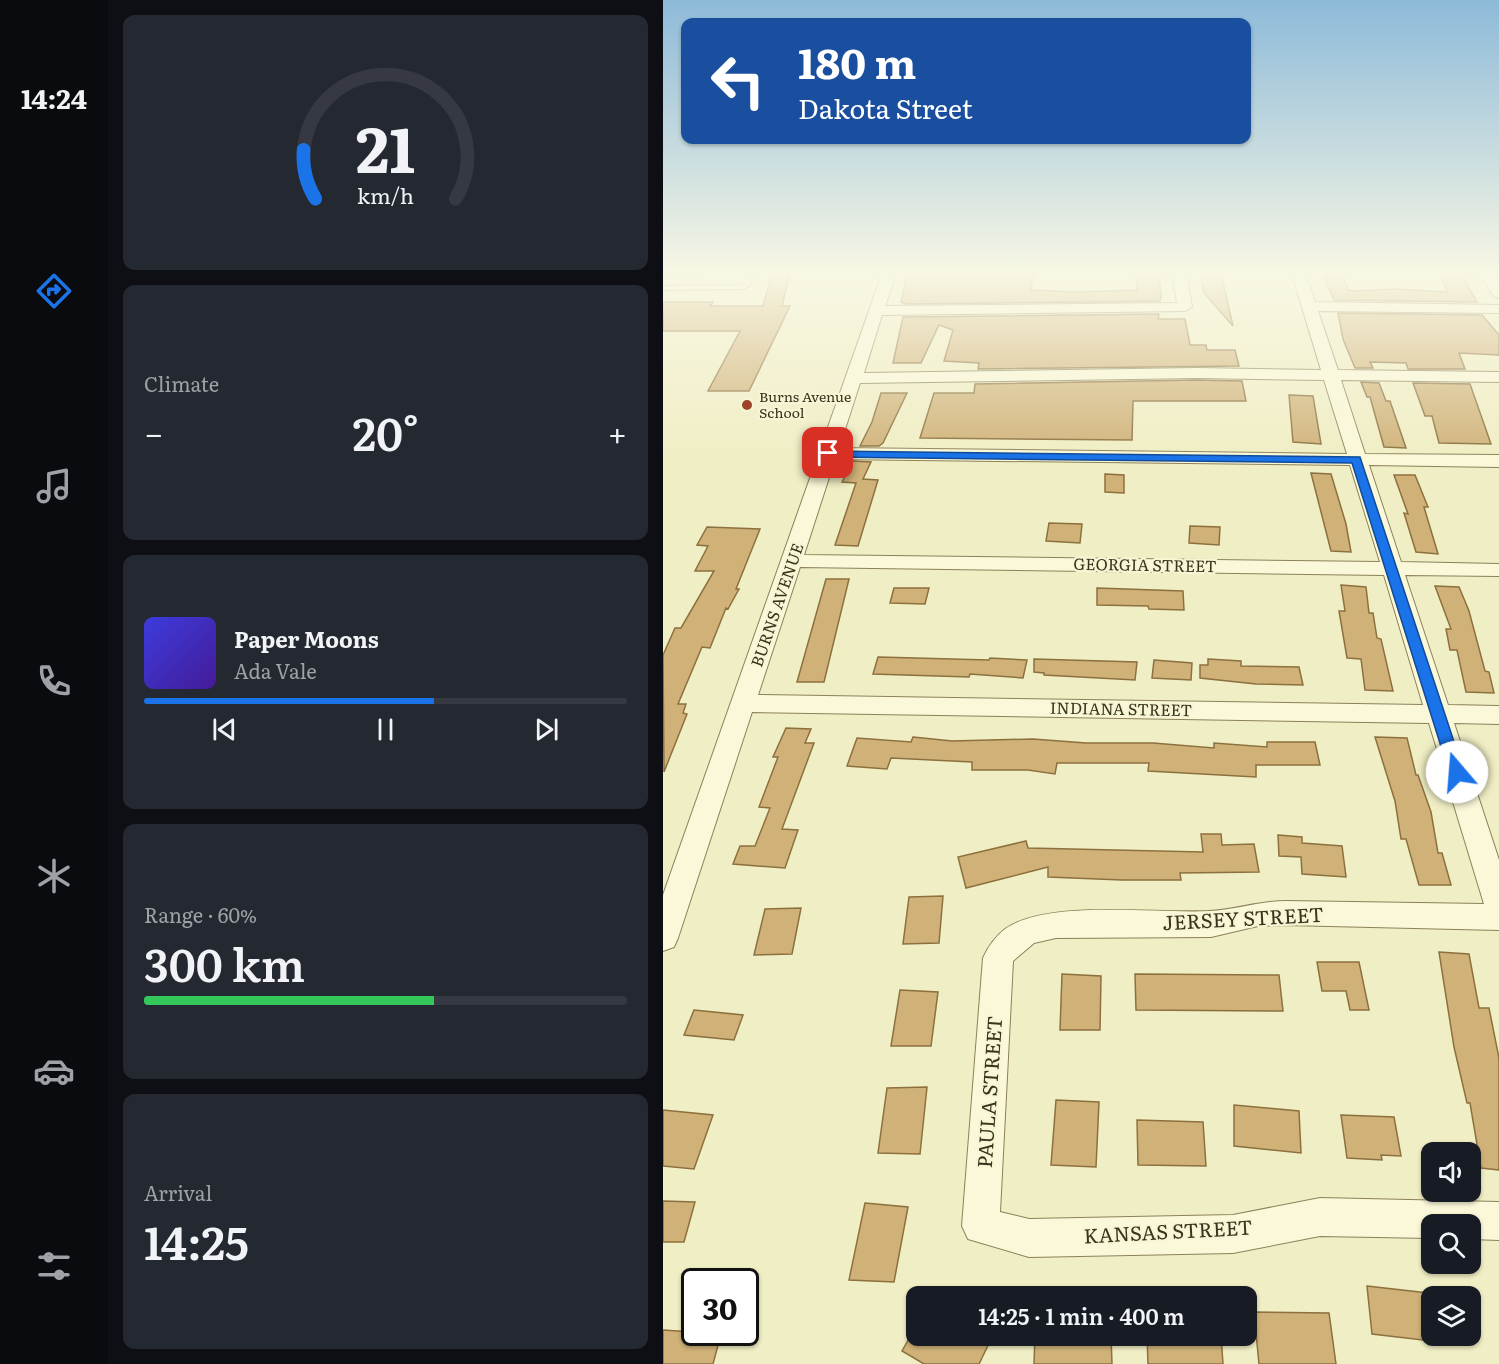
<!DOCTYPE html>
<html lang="en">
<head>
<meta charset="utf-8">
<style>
	body { margin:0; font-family:Literata,serif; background:#242831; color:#f1f3f6; height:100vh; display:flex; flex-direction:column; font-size:22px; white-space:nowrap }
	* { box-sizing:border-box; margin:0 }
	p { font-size:20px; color:#9ea1a6 }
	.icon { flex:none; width:33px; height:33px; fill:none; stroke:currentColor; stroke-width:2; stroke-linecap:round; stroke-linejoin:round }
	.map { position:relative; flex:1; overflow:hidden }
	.side { display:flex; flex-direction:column; gap:15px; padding:15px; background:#0d0f14; width:555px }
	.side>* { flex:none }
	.banner { position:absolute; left:18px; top:18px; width:570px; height:126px; border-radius:12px; box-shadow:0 2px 4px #0004; background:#1a4fa0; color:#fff; overflow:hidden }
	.tools { position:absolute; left:758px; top:1142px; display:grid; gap:12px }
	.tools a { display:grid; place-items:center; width:60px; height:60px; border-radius:12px; background:#171b24; box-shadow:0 2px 4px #0004; font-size:30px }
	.speed { position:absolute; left:18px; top:1268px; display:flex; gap:12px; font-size:30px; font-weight:700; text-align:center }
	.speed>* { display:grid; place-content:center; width:78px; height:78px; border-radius:50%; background:#171b24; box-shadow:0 2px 4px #0004; line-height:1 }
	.speed .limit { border:3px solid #111; border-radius:9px; background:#fff; color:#111 }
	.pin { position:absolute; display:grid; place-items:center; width:51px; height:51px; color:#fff; margin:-26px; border-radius:12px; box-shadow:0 3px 9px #0006 }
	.me { position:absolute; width:66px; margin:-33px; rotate:342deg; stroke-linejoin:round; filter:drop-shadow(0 0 4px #0008) }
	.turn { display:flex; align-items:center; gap:21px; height:126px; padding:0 18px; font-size:27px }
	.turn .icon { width:78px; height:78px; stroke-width:2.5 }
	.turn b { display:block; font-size:42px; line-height:51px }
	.big { font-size:45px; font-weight:600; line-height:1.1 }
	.side .widget { flex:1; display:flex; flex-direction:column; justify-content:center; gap:9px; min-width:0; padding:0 21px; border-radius:12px; background:#242831 }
	.side .dial { align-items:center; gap:0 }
	.dial svg { height:156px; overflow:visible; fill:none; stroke:#363941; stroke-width:7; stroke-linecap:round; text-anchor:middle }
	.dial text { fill:#f1f3f6; stroke:none }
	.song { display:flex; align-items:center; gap:18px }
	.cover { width:72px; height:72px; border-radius:9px; background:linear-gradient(135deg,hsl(240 70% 55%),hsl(260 70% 35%)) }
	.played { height:6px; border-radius:3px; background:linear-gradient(90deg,#1a73e8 60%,#363941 60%) }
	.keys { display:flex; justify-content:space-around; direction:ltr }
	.heat { display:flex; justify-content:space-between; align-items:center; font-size:33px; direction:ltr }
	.charge { height:9px; border-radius:4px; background:linear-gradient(90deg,#34c759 60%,#363941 0) }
	.trip { position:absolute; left:243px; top:1286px; width:351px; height:60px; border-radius:12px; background:#171b24; box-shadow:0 2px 4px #0004; font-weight:600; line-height:60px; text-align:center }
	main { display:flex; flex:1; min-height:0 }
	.tab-bar { display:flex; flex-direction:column; width:108px; justify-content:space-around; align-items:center; background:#090b0e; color:#9ea1a6 }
	.tab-bar .icon { width:42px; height:42px }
	.tab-bar .active { color:#1a73e8 }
	.tab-bar b { font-size:27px; color:#f1f3f6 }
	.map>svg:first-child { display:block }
	.building { fill:#d0b279; stroke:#8c703e; stroke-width:1.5 }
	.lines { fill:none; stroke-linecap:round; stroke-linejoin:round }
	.lane-casing { stroke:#8c815a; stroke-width:2 }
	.street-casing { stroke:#8c815a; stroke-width:2 }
	.lane { fill:#faf8d8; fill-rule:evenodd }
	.street { fill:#faf8d8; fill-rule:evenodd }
	.route { fill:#1a73e8; stroke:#114b97; stroke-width:1.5 }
	.poi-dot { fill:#9e4327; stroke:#f7f6d4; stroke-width:2 }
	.labels { text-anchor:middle; stroke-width:4.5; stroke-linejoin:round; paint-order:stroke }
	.far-poi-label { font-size:14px; fill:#3b331e; stroke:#f7f6d4; text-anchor:start }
	.street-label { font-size:16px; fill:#3b331e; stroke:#f7f6d4 }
	.near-street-label { font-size:20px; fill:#3b331e; stroke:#f7f6d4 }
</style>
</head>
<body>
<main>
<nav class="tab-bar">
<b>14:24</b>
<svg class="icon active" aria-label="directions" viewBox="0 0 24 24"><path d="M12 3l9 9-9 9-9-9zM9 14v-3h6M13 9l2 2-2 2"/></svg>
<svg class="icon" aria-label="music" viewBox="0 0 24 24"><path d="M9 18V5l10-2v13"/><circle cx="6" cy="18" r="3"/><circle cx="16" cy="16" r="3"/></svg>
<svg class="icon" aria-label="phone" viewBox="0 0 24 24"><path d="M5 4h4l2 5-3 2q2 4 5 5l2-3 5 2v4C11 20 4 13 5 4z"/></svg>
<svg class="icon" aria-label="climate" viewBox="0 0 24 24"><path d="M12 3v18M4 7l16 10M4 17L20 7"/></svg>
<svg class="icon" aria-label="car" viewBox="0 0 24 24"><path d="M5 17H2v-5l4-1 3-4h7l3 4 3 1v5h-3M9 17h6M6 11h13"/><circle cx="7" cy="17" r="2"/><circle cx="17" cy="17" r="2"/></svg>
<svg class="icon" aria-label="filters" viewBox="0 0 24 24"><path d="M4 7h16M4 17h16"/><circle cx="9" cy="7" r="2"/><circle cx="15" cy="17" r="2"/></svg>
</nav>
<section class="side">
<div class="widget dial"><svg viewBox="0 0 100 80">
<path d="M14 69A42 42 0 1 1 86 69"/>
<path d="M14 69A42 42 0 0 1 8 44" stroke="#1a73e8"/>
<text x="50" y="56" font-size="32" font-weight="700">21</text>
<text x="50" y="72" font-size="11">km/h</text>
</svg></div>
<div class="widget"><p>Climate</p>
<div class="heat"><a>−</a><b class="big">20°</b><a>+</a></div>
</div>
<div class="widget">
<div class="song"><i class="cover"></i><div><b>Paper Moons</b><p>Ada Vale</p></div></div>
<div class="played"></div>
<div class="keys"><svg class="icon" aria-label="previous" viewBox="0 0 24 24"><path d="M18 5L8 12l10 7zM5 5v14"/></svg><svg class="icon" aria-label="pause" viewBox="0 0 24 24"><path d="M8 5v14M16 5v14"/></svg><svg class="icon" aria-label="next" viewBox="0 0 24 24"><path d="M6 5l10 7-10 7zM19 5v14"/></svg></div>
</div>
<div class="widget"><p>Range · 60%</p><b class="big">300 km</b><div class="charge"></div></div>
<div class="widget"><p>Arrival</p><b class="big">14:25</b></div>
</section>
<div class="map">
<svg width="836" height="1364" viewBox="0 0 836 1364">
	<rect width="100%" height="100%" fill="#f0eec4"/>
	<path class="building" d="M 245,271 L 370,271 L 368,290 L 414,292 L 474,290 L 473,271 L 496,271 L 498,296 L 497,301 L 243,304 L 238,302 Z
		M 537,272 L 558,273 L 570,326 L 541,293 Z
		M 777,273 L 798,274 L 814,302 L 671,300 L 660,275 L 680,275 L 685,290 L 693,291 L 732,289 L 784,292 Z
		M 126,276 L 119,306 L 127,306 L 86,391 L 45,391 L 77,331 L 0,331 L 0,302 L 50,302 L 47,306 L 100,306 L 108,278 Z
		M 675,313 L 819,315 L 836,335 L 836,355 L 796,353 L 802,369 L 745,369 L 743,363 L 707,362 L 710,368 L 692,368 L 680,339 Z
		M 496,314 L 495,319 L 522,319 L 527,345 L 543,345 L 544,350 L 572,350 L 576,366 L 315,369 L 316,363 L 281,361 L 290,330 L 276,325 L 258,363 L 230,363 L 240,317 Z
		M 534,380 L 579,381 L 583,401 L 470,401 L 469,440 L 257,438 L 271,393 L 311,393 L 312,384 Z
		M 698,382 L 716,383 L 723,401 L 727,401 L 743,448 L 721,447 L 707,397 L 704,397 Z
		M 750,383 L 807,384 L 828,444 L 776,443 L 769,416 L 762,416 Z
		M 218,393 L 244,393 L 220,443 L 216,446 L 197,446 L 209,422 Z
		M 626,395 L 650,396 L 658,444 L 630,442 Z
		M 190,461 L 208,462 L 200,479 L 215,480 L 195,546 L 172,545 L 193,483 L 179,482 Z
		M 648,473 L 668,474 L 683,524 L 688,552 L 668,551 Z
		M 442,474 L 461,475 L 461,493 L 442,492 Z
		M 731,475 L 752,475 L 765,507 L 761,507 L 775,554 L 753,552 L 741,513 L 745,514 Z
		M 386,523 L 419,524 L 417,543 L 383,541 Z
		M 527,526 L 557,527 L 556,545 L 526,543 Z
		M 44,527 L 97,529 L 73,589 L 76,589 L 65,609 L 63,608 L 47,648 L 39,647 L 15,704 L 23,704 L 20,713 L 24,714 L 1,772 L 0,655 L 12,628 L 18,628 L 51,571 L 32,571 L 45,546 L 34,545 Z
		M 163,579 L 186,579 L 161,682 L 134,682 Z
		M 678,585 L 703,587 L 706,613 L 710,613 L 714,638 L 718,639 L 730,691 L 702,690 L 698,659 L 684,658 L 676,611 L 682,611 Z
		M 772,586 L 796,587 L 806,611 L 822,671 L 826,672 L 831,693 L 803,692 L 794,650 L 787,650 L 783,629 L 788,629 Z
		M 231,588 L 266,588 L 262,604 L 227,603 Z
		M 434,588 L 520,591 L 521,610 L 486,609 L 485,606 L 434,605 Z
		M 215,657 L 326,660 L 327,658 L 364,660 L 360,678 L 307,674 L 306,677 L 210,674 Z
		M 371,659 L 474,662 L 472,680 L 381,675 L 381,673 L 371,672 Z
		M 545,659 L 578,661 L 578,666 L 636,667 L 640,685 L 593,684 L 537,678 L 537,665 L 545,665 Z
		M 491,660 L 529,663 L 528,680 L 489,678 Z
		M 123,728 L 148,729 L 142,743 L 151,743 L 119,829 L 135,830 L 122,868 L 70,864 L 77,846 L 92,846 L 107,808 L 96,807 L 115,757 L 110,757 Z
		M 250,737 L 289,741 L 370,739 L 423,743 L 490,743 L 551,748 L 551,743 L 604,747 L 604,742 L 652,742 L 657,765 L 593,765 L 593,777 L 485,771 L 486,763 L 394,763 L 392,774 L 365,770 L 309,770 L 309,762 L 228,758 L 224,769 L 184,766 L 194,738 L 248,742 Z
		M 712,737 L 744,738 L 753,775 L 755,775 L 768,812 L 775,853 L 779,853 L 788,885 L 756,885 L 743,839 L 738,839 L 732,801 Z
		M 538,834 L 558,834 L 559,845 L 591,844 L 596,872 L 517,873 L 518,880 L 459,880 L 385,877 L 385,867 L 303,888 L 295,857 L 363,841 L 365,848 L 540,852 Z
		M 615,835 L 639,837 L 639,843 L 679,846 L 683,877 L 639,874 L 638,857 L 616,856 Z
		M 280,896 L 276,943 L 240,944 L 246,897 Z
		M 138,908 L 129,954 L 91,955 L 102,909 Z
		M 776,952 L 806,954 L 816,1008 L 826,1008 L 836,1058 L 836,1170 L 818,1168 L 807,1103 L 804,1103 L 791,1047 Z
		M 654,962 L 696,962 L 706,1010 L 687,1010 L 683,991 L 659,991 Z
		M 399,974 L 438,976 L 437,1030 L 397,1030 Z
		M 472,974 L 616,975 L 620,1011 L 473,1010 Z
		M 237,990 L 275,992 L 268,1046 L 228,1046 Z
		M 31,1010 L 80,1015 L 71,1040 L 21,1035 Z
		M 264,1087 L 257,1154 L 215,1153 L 224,1088 Z
		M 393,1100 L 436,1102 L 433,1167 L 388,1165 Z
		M 571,1105 L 636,1111 L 638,1153 L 571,1146 Z
		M 0,1110 L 50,1115 L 31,1169 L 0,1166 Z
		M 678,1115 L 731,1117 L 738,1156 L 718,1155 L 719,1160 L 684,1158 Z
		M 474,1120 L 540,1122 L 543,1166 L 475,1165 Z
		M 0,1201 L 32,1202 L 21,1242 L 0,1242 Z
		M 202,1203 L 245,1207 L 231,1282 L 186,1280 Z
		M 704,1286 L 765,1293 L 768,1341 L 709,1334 Z
		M 591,1312 L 666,1313 L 673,1364 L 596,1364 Z
		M 0,1330 L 58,1334 L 50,1364 L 0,1364 Z
		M 248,1335 L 330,1335 L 316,1364 L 261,1364 L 239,1351 Z
		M 372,1335 L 448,1335 L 449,1364 L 371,1364 Z
		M 484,1335 L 558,1335 L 560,1364 L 485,1364 Z"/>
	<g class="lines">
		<g class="lane-casing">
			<path id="lane" d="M 84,271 L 91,271 L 87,286 L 79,289 L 0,290 L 0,286 L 77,285 L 81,283 Z"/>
		</g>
		<g class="street-casing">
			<path id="street" d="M 0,271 L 44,271 L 37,275 L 0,277 Z
				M 220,271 L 234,271 L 222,306 L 514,303 L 509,271 L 523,271 L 529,307 L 522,311 L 219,315 L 201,373 L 534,368 L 658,370 L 628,271 L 642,271 L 652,302 L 836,305 L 836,313 L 655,311 L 675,370 L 836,372 L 836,382 L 678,380 L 702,454 L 836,455 L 836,467 L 706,465 L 738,562 L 836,564 L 836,576 L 742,575 L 785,705 L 836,706 L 836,724 L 791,723 L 836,860 L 836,930 L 623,925 L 595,926 L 548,937 L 393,938 L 371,943 L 350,961 L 337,1212 L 366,1219 L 570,1215 L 657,1198 L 836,1202 L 836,1240 L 807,1239 L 807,1224 L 768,1224 L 768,1238 L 657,1236 L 570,1253 L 366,1257 L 305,1239 L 299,1226 L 320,958 C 325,947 332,937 342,929 C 385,899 492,914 546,911 C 572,910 596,901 623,901 L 821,904 L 766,723 L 89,712 L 15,938 L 11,947 L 0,951 L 0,895 ZM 534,378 L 661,380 L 684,454 L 176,448 L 197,383 ZM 172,459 L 687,465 L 717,562 L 141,555 ZM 137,567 L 721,575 L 760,705 L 95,695 Z
				M 814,271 L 828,271 L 836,283 L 836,298 L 831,297 Z"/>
		</g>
		<use href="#lane" class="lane"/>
		<use href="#street" class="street"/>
	</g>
	<linearGradient id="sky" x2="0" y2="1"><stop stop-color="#8dbad9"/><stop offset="0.59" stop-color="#f8f7e4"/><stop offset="1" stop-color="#f8f7e4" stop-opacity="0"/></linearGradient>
	<rect width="836" height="462" fill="url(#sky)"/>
	<path class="route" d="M 161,451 L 697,457 L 801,772 L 794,778 L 786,772 L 689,463 L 165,457 L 160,453 Z"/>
	<circle class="poi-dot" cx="84" cy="405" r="6"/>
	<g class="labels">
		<g class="far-poi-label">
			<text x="96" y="402">Burns Avenue<tspan x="96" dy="16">School</tspan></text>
		</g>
		<g class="street-label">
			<text transform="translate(482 565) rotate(1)" y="6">GEORGIA STREET</text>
			<text transform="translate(114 605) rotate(-71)" y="6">BURNS AVENUE</text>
			<text transform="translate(458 709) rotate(1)" y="6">INDIANA STREET</text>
		</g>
		<g class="near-street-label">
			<text transform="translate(580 919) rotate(-3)" y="7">JERSEY STREET</text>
			<text transform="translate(327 1092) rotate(-86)" y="7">PAULA STREET</text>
			<text transform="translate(505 1232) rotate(-3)" y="7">KANSAS STREET</text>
		</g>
	</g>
</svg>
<div class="tools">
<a><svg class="icon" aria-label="sound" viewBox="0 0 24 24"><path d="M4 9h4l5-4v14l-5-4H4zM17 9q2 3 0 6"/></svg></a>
<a><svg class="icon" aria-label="search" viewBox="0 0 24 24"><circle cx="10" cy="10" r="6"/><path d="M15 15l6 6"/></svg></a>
<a><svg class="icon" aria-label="layers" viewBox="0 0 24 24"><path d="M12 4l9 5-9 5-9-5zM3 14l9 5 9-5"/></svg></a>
</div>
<div class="speed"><div class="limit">30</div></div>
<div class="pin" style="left:165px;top:453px;background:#d93025"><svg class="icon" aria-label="arrive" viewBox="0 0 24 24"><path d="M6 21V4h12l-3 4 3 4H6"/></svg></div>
<svg class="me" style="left:794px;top:772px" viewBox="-20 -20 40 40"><circle r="19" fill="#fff"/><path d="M0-13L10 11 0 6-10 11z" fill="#1a73e8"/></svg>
<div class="trip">14:25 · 1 min · 400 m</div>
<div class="banner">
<div class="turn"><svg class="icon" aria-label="left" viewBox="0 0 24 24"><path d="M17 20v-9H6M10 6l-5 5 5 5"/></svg><div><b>180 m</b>Dakota Street</div></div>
</div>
</div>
</main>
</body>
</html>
